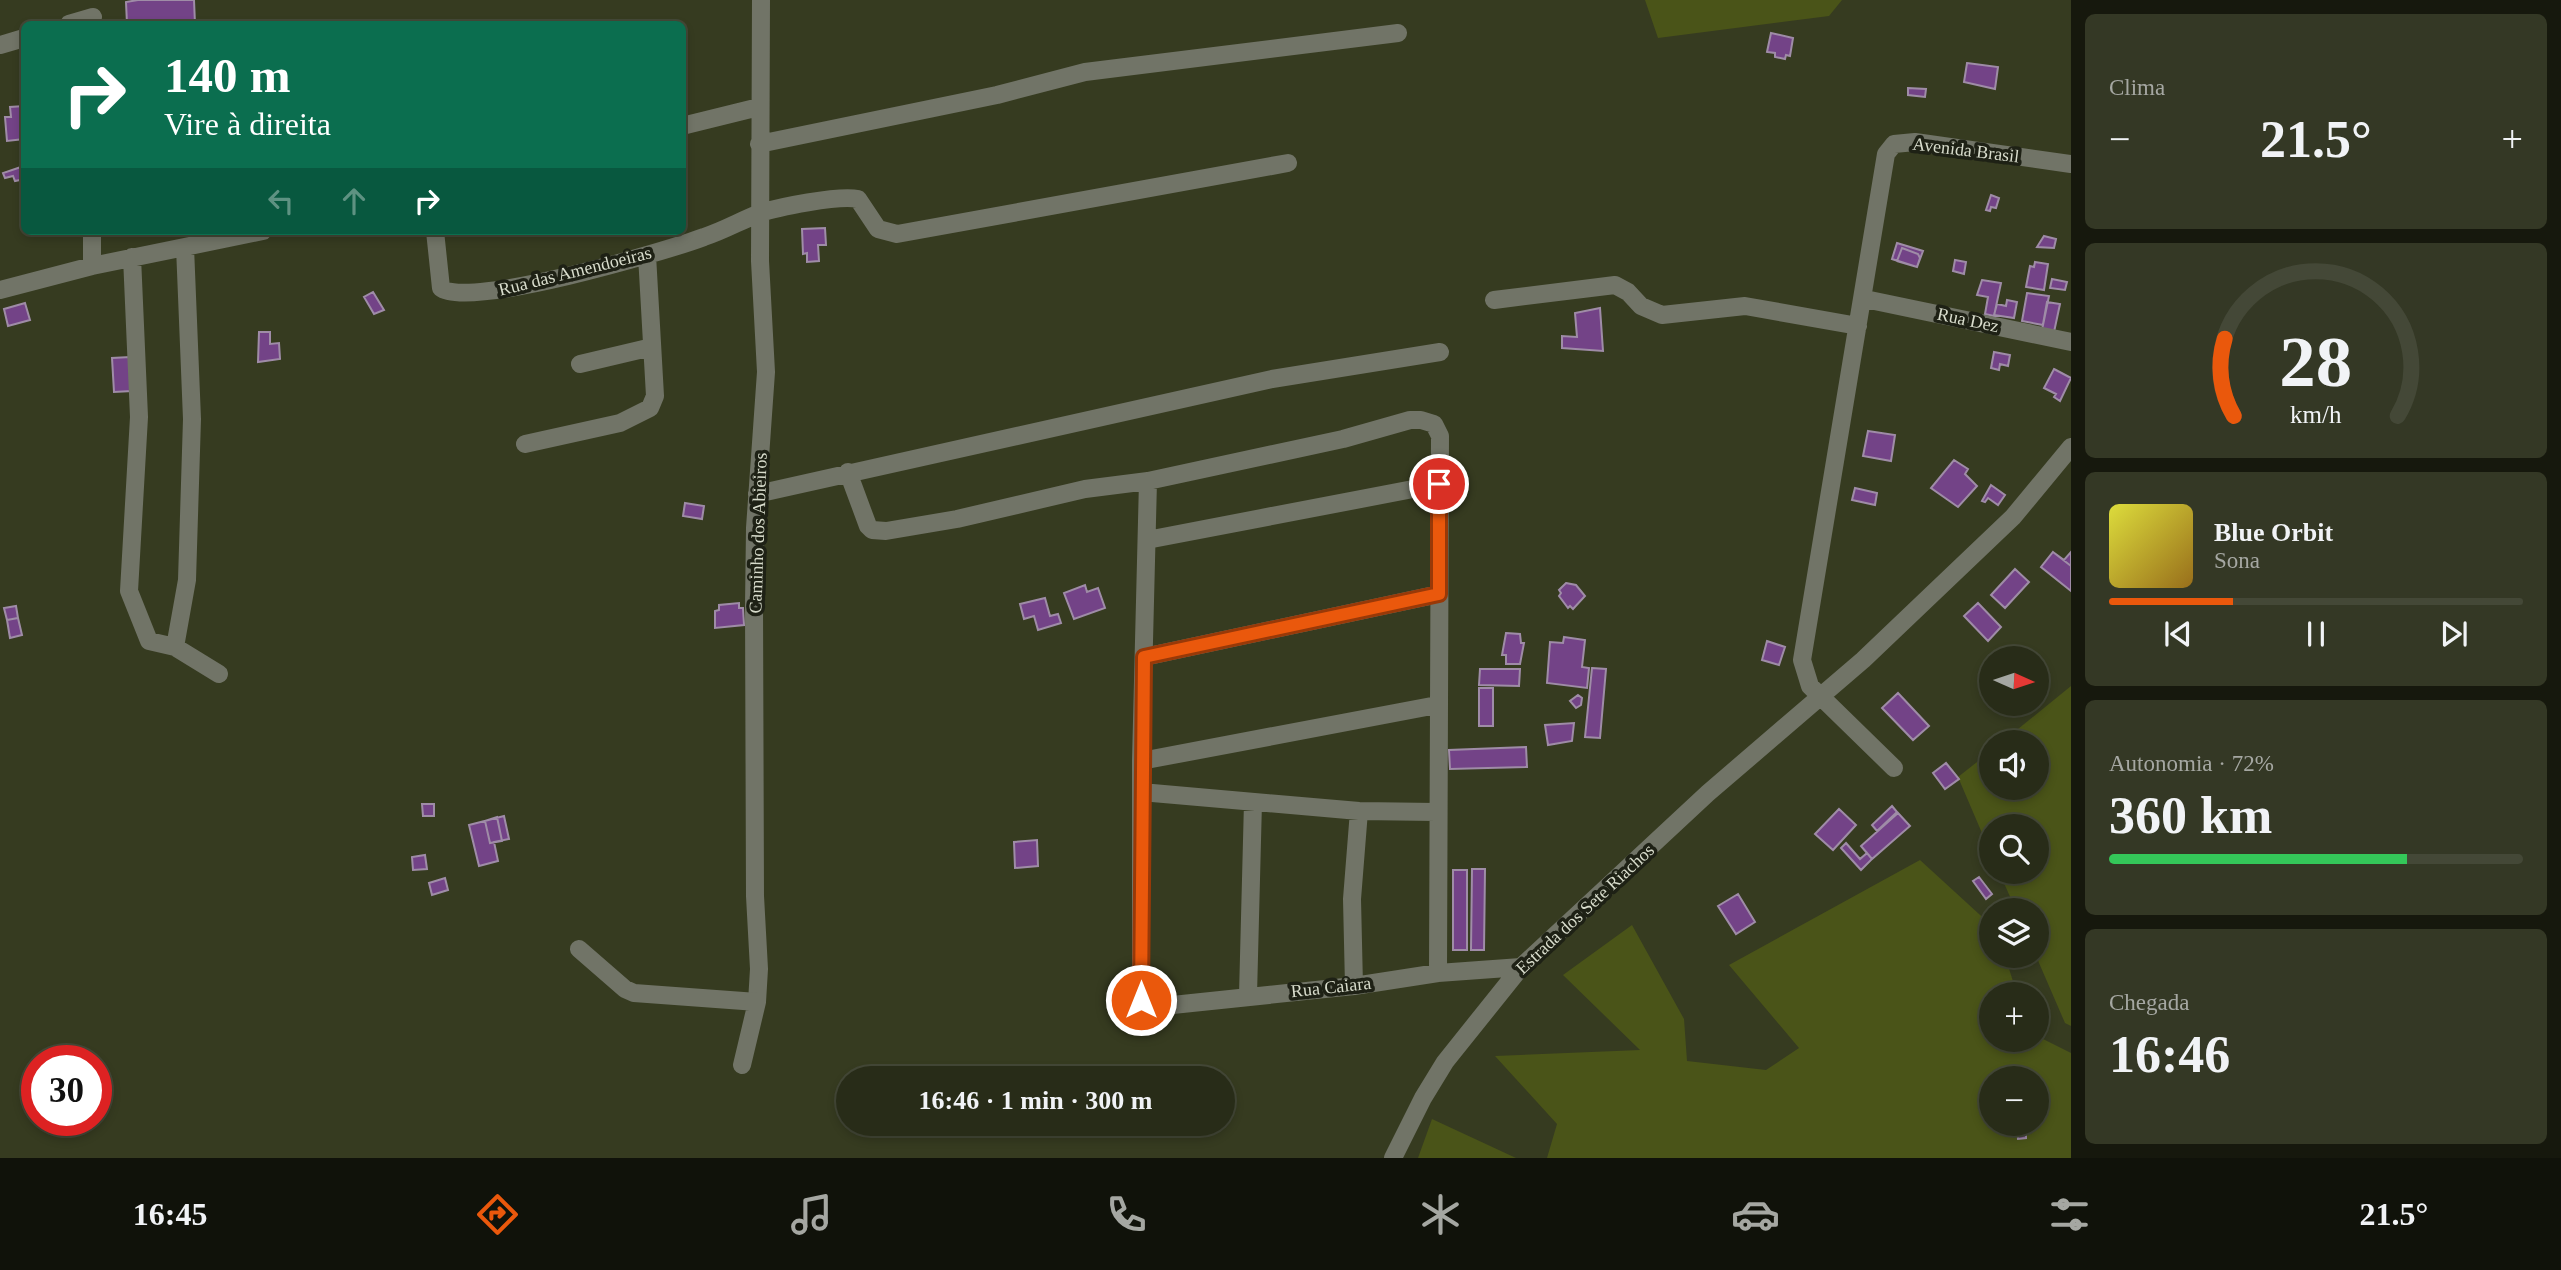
<!DOCTYPE html>
<html lang="pt">
<head>
<meta charset="utf-8">
<style>
	body { margin:0; font-family:"Times New Roman",serif; background:#343825; color:#f1f3f6; height:100vh; display:flex; flex-direction:column; font-size:26px; white-space:nowrap }
	* { box-sizing:border-box; margin:0 }
	p { font-size:23px; color:#a5a7a2 }
	.icon { flex:none; width:38px; height:38px; fill:none; stroke:currentColor; stroke-width:2; stroke-linecap:round; stroke-linejoin:round }
	.map { position:relative; flex:1; overflow:hidden }
	.details { display:flex; flex-direction:column; gap:14px; padding:14px; background:#16180d; width:490px }
	.details>* { flex:none }
	.hud { position:absolute; left:21px; top:21px; width:665px; height:214px; border-radius:10px; box-shadow:0 4px 10px #0003,0 0 0 2px #444837; background:#0b6e4f; color:#fff; overflow:hidden }
	.needle { width:46px; rotate:93deg }
	.fabs { position:absolute; left:1979px; top:646px; display:grid; gap:14px }
	.fabs a { display:grid; place-items:center; width:70px; height:70px; border-radius:50%; background:#282c18; box-shadow:0 4px 10px #0003,0 0 0 2px #444837; font-size:35px }
	.speed { position:absolute; left:21px; top:1045px; display:flex; gap:14px; font-size:35px; font-weight:700; text-align:center }
	.speed>* { display:grid; place-content:center; width:91px; height:91px; border-radius:50%; background:#282c18; box-shadow:0 4px 10px #0003,0 0 0 2px #444837; line-height:1 }
	.speed .limit { border:10px solid #d22; background:#fff; color:#111 }
	.pin { position:absolute; display:grid; place-items:center; width:60px; height:60px; color:#fff; margin:-30px; border:4px solid #fff; border-radius:50%; box-shadow:0 2px 7px #0007 }
	.me { position:absolute; width:77px; margin:-38px; rotate:0deg; stroke-linejoin:round; filter:drop-shadow(0 0 5px #0008) }
	.turn { display:flex; align-items:center; gap:24px; height:147px; padding:0 28px; font-size:32px }
	.turn .icon { width:91px; height:91px; stroke-width:2.5 }
	.turn b { display:block; font-size:49px; line-height:60px }
	.lanes { display:flex; align-items:center; height:66px; padding:0 28px; background:#0003; justify-content:center; gap:35px; direction:ltr }
	.lanes .off { opacity:.35 }
	.big { font-size:52px; font-weight:800; line-height:1.1 }
	.details .widget { flex:1; display:flex; flex-direction:column; justify-content:center; gap:10px; min-width:0; padding:0 24px; border-radius:10px; background:#343825 }
	.details .dial { align-items:center; gap:0 }
	.dial svg { height:182px; overflow:visible; fill:none; stroke:#444837; stroke-width:7; stroke-linecap:round; text-anchor:middle }
	.dial text { fill:#f1f3f6; stroke:none }
	.song { display:flex; align-items:center; gap:21px }
	.cover { width:84px; height:84px; border-radius:10px; background:linear-gradient(135deg,hsl(60 70% 55%),hsl(40 70% 35%)) }
	.played { height:7px; border-radius:4px; background:linear-gradient(90deg,#ea580c 30%,#444837 30%) }
	.keys { display:flex; justify-content:space-around; direction:ltr }
	.heat { display:flex; justify-content:space-between; align-items:center; font-size:38px; direction:ltr }
	.charge { height:10px; border-radius:5px; background:linear-gradient(90deg,#34c759 72%,#444837 0) }
	.trip { position:absolute; left:836px; top:1066px; width:399px; height:70px; border-radius:35px; background:#282c18; box-shadow:0 4px 10px #0003,0 0 0 2px #444837; font-weight:800; line-height:70px; text-align:center }
	.tabs { display:flex; height:112px; justify-content:space-around; align-items:center; background:#10120a; color:#a5a7a2 }
	.tabs .icon { width:49px; height:49px }
	.tabs .selected { color:#ea580c }
	.tabs b { font-size:32px; color:#f1f3f6 }
	main { display:flex; flex:1; min-height:0 }
	.map>svg:first-child { display:block }
	.green { fill:#4a5418; fill-rule:evenodd }
	.building { fill:#734387; stroke:#9f8ca7; stroke-width:2 }
	.lines { fill:none; stroke-linecap:round; stroke-linejoin:round }
	.minor { stroke:#717467; stroke-width:18 }
	.route-casing { stroke:#983908; stroke-width:18 }
	.route { stroke:#ea580c; stroke-width:12 }
	.labels { text-anchor:middle; stroke-width:7; stroke-linejoin:round; paint-order:stroke }
	.street-label { font-size:18px; fill:#d8dccc; stroke:#1e2115 }
</style>
</head>
<body>
<main>
<div class="map">
<svg width="2071" height="1158" viewBox="0 0 2071 1158">
	<rect width="100%" height="100%" fill="#363b20"/>
	<path class="green" d="M 1645,0 L 1842,0 L 1829,16 L 1658,38 Z
		M 2071,686 L 2071,1026 L 2065,1023 L 2036,956 L 2037,910 L 2016,910 L 1999,872 L 2037,872 L 2037,826 L 1992,826 L 1991,854 L 1958,777 L 1991,751 L 1992,788 L 2037,788 L 2037,742 L 2002,742 Z
		M 1920,860 L 1991,925 L 1992,956 L 2005,956 L 2017,994 L 1992,994 L 1992,1040 L 2037,1040 L 2037,1036 L 2071,1053 L 2071,1158 L 1547,1158 L 1557,1124 L 1495,1056 L 1640,1050 L 1563,975 L 1632,925 L 1684,1019 L 1687,1061 L 1766,1070 L 1799,1048 L 1729,965 ZM 1992,1078 L 2037,1078 L 2037,1124 L 1992,1124 Z
		M 1432,1119 L 1516,1158 L 1418,1158 Z"/>
	<path class="building" d="M 138,0 L 194,0 L 195,24 L 127,24 L 126,2 Z
		M 1771,33 L 1793,38 L 1790,56 L 1786,55 L 1785,59 L 1775,57 L 1775,53 L 1767,52 Z
		M 1967,63 L 1998,67 L 1995,89 L 1964,82 Z
		M 1908,88 L 1926,89 L 1925,97 L 1908,95 Z
		M 24,106 L 24,139 L 7,141 L 5,117 L 11,117 L 10,107 Z
		M 24,166 L 24,193 L 20,180 L 15,181 L 13,176 L 5,178 L 3,173 Z
		M 1991,195 L 1999,198 L 1996,208 L 1991,207 L 1990,211 L 1986,210 Z
		M 825,228 L 826,245 L 818,245 L 819,261 L 807,262 L 807,253 L 803,254 L 802,229 Z
		M 2044,236 L 2056,239 L 2054,248 L 2037,247 Z
		M 1897,243 L 1923,251 L 1917,267 L 1892,259 Z
		M 1902,248 L 1918,254 L 1920,258 L 1917,267 L 1897,261 Z
		M 1955,260 L 1966,262 L 1964,274 L 1953,271 Z
		M 2035,262 L 2048,264 L 2044,290 L 2026,287 L 2030,266 L 2034,267 Z
		M 2052,279 L 2067,282 L 2065,290 L 2050,288 Z
		M 1982,280 L 2001,283 L 1994,316 L 1985,314 L 1988,297 L 1977,295 Z
		M 373,292 L 384,310 L 374,314 L 364,297 Z
		M 2027,293 L 2049,296 L 2043,325 L 2022,321 Z
		M 2007,300 L 2017,302 L 2014,318 L 1994,315 L 1997,304 L 2006,306 Z
		M 2047,302 L 2060,304 L 2054,332 L 2042,330 Z
		M 25,303 L 30,320 L 8,326 L 4,309 Z
		M 1600,308 L 1603,351 L 1562,348 L 1562,336 L 1577,337 L 1575,313 Z
		M 259,332 L 270,332 L 270,344 L 279,343 L 280,359 L 258,362 Z
		M 1994,352 L 2010,355 L 2008,366 L 2000,364 L 1999,370 L 1991,368 Z
		M 130,357 L 132,391 L 114,392 L 112,358 Z
		M 2054,369 L 2071,378 L 2060,401 L 2054,397 L 2056,394 L 2044,388 Z
		M 1868,431 L 1895,435 L 1891,461 L 1863,456 Z
		M 1954,460 L 1968,469 L 1965,474 L 1977,486 L 1958,507 L 1931,488 Z
		M 1991,485 L 2005,495 L 1998,505 L 1988,498 L 1985,502 L 1982,501 Z
		M 1855,488 L 1877,493 L 1875,505 L 1852,500 Z
		M 685,503 L 704,506 L 702,519 L 683,516 Z
		M 2053,552 L 2071,566 L 2071,591 L 2041,567 Z
		M 2053,552 L 2064,560 L 2071,552 L 2071,591 L 2041,567 Z
		M 2015,569 L 2029,582 L 2005,608 L 1991,595 Z
		M 1566,583 L 1576,585 L 1585,596 L 1573,609 L 1570,606 L 1568,608 L 1559,596 L 1561,593 L 1559,590 Z
		M 1085,585 L 1087,592 L 1098,588 L 1105,608 L 1074,619 L 1064,593 Z
		M 1045,598 L 1050,616 L 1058,614 L 1061,623 L 1038,630 L 1034,616 L 1024,619 L 1020,604 Z
		M 739,603 L 739,608 L 743,608 L 744,625 L 715,628 L 715,611 L 719,610 L 719,605 Z
		M 1978,603 L 2001,627 L 1988,641 L 1964,616 Z
		M 16,606 L 18,618 L 7,620 L 4,608 Z
		M 18,618 L 22,635 L 10,638 L 7,620 Z
		M 1506,633 L 1520,634 L 1521,643 L 1524,643 L 1520,664 L 1506,664 L 1506,655 L 1502,655 Z
		M 1564,637 L 1585,640 L 1582,667 L 1589,668 L 1587,688 L 1547,683 L 1550,642 L 1563,643 Z
		M 1767,641 L 1785,647 L 1779,665 L 1762,660 Z
		M 1592,668 L 1606,669 L 1600,738 L 1585,737 Z
		M 1480,669 L 1520,669 L 1519,686 L 1479,685 Z
		M 1479,688 L 1493,688 L 1493,726 L 1479,726 Z
		M 1898,693 L 1929,726 L 1913,740 L 1882,708 Z
		M 1578,695 L 1582,698 L 1581,705 L 1576,708 L 1570,701 Z
		M 1574,723 L 1572,741 L 1548,745 L 1545,725 Z
		M 1526,747 L 1527,767 L 1450,769 L 1449,750 Z
		M 1946,763 L 1959,779 L 1945,789 L 1933,773 Z
		M 422,804 L 434,804 L 434,816 L 423,816 Z
		M 1892,806 L 1897,812 L 1877,831 L 1872,825 Z
		M 1839,809 L 1856,825 L 1833,850 L 1815,834 Z
		M 1898,813 L 1910,826 L 1872,859 L 1861,846 Z
		M 504,816 L 509,839 L 494,842 L 498,861 L 479,866 L 469,825 Z
		M 497,817 L 502,841 L 490,843 L 485,821 Z
		M 1037,840 L 1038,866 L 1015,868 L 1014,842 Z
		M 1846,843 L 1860,859 L 1867,853 L 1872,859 L 1861,870 L 1841,848 Z
		M 425,855 L 427,869 L 413,870 L 412,857 Z
		M 1472,869 L 1485,869 L 1484,950 L 1471,950 Z
		M 1453,870 L 1467,870 L 1467,950 L 1453,950 Z
		M 1979,877 L 1992,894 L 1986,899 L 1973,881 Z
		M 445,878 L 448,890 L 432,895 L 429,883 Z
		M 1738,894 L 1755,922 L 1736,934 L 1718,906 Z
		M 2017,1128 L 2026,1128 L 2026,1138 L 2018,1139 Z"/>
	<g class="lines">
		<path class="minor" d="M 69,24 L 93,17
			M 0,45 L 24,38
			M 682,126 L 759,107
			M 759,144 L 997,95 L 1085,72 L 1398,33
			M 92,231 L 92,266
			M 435,231 L 441,288 C 466,310 667,251 704,237 C 723,231 740,221 758,214 C 777,207 839,195 858,199 L 878,229 L 897,234 L 1288,163
			M 132,257 L 139,417 L 129,591 L 149,641 L 175,647 L 219,674
			M 0,290 L 92,266 L 263,231
			M 1865,299 L 2071,342
			M 1494,300 L 1615,285 L 1628,292 L 1641,306 L 1662,315 L 1745,306 L 1858,326
			M 580,364 L 652,347
			M 525,444 L 620,423 L 650,408 L 655,396 L 647,255
			M 848,472 L 868,526 L 872,530 L 886,531 L 957,519 L 1085,489 L 1148,481 L 1343,439 L 1410,420 L 1421,420 L 1434,424 L 1440,436 L 1438,973
			M 1148,481 L 1141,761 L 1141,1000 L 1163,1006 L 1354,986 L 1438,973 L 1521,967
			M 757,494 L 1272,379 L 1440,352
			M 1147,540 L 1439,484
			M 175,647 L 187,580 L 192,419 L 185,247
			M 1144,657 L 1439,594
			M 1141,761 L 1437,705
			M 1894,768 L 1810,686 L 1802,660 L 1886,154 L 1894,144 L 1915,142 L 2071,164
			M 1141,792 L 1359,811 L 1436,812
			M 579,949 L 625,989 L 634,993 L 757,1002
			M 1354,986 L 1352,899 L 1359,811
			M 1248,995 L 1253,802
			M 742,1065 L 757,1002 L 759,969 L 755,896 L 754,605 L 755,528 L 766,372 L 760,261 L 761,0
			M 1393,1158 L 1423,1098 L 1445,1062 L 1521,967 L 1708,793 L 1863,660 L 2013,517 L 2071,447"/>
	</g>
	<g class="lines">
		<g class="route-casing">
			<path id="route" d="M 1141,1000 L 1144,657 L 1439,594 L 1439,484"/>
		</g>
		<use href="#route" class="route"/>
	</g>
	<g class="labels">
		<g class="street-label">
			<text transform="translate(1966 150) rotate(7)" y="6">Avenida Brasil</text>
			<text transform="translate(575 271) rotate(-14)" y="6">Rua das Amendoeiras</text>
			<text transform="translate(1968 320) rotate(12)" y="6">Rua Dez</text>
			<text transform="translate(758 533) rotate(-88)" y="6">Caminho dos Abieiros</text>
			<text transform="translate(1585 909) rotate(-43)" y="6">Estrada dos Sete Riachos</text>
			<text transform="translate(1331 987) rotate(-6)" y="6">Rua Caiara</text>
		</g>
	</g>
</svg>
<div class="fabs">
<a><svg class="needle" viewBox="-14 -14 28 28"><path d="M0-13l5 13h-10z" fill="#e53935"/><path d="M0 13l5-13h-10z" fill="#a5a7a2"/></svg></a>
<a><svg class="icon" aria-label="sound" viewBox="0 0 24 24"><path d="M4 9h4l5-4v14l-5-4H4zM17 9q2 3 0 6"/></svg></a>
<a><svg class="icon" aria-label="search" viewBox="0 0 24 24"><circle cx="10" cy="10" r="6"/><path d="M15 15l6 6"/></svg></a>
<a><svg class="icon" aria-label="layers" viewBox="0 0 24 24"><path d="M12 4l9 5-9 5-9-5zM3 14l9 5 9-5"/></svg></a>
<a>+</a>
<a>−</a>
</div>
<div class="speed"><div class="limit">30</div></div>
<div class="pin" style="left:1439px;top:484px;background:#d93025"><svg class="icon" aria-label="arrive" viewBox="0 0 24 24"><path d="M6 21V4h12l-3 4 3 4H6"/></svg></div>
<svg class="me" style="left:1141px;top:1000px" viewBox="-20 -20 40 40"><circle r="17" fill="#ea580c" stroke="#fff" stroke-width="3"/><path d="M0-11L8 9 0 5-8 9z" fill="#fff"/></svg>
<div class="trip">16:46 · 1 min · 300 m</div>
<div class="hud">
<div class="turn"><svg class="icon" aria-label="right" viewBox="0 0 24 24"><path d="M7 20v-9h11M14 6l5 5-5 5"/></svg><div><b>140 m</b>Vire à direita</div></div>
<div class="lanes"><svg class="icon off" aria-label="left" viewBox="0 0 24 24"><path d="M17 20v-9H6M10 6l-5 5 5 5"/></svg><svg class="icon off" aria-label="ahead" viewBox="0 0 24 24"><path d="M12 20V5M6 11l6-6 6 6"/></svg><svg class="icon" aria-label="right" viewBox="0 0 24 24"><path d="M7 20v-9h11M14 6l5 5-5 5"/></svg></div>
</div>
</div>
<section class="details">
<div class="widget"><p>Clima</p>
<div class="heat"><a>−</a><b class="big">21.5°</b><a>+</a></div>
</div>
<div class="widget dial"><svg viewBox="0 0 100 80">
<path d="M14 69A42 42 0 1 1 86 69"/>
<path d="M14 69A42 42 0 0 1 10 35" stroke="#ea580c"/>
<text x="50" y="56" font-size="32" font-weight="700">28</text>
<text x="50" y="72" font-size="11">km/h</text>
</svg></div>
<div class="widget">
<div class="song"><i class="cover"></i><div><b>Blue Orbit</b><p>Sona</p></div></div>
<div class="played"></div>
<div class="keys"><svg class="icon" aria-label="previous" viewBox="0 0 24 24"><path d="M18 5L8 12l10 7zM5 5v14"/></svg><svg class="icon" aria-label="pause" viewBox="0 0 24 24"><path d="M8 5v14M16 5v14"/></svg><svg class="icon" aria-label="next" viewBox="0 0 24 24"><path d="M6 5l10 7-10 7zM19 5v14"/></svg></div>
</div>
<div class="widget"><p>Autonomia · 72%</p><b class="big">360 km</b><div class="charge"></div></div>
<div class="widget"><p>Chegada</p><b class="big">16:46</b></div>
</section>
</main>
<nav class="tabs">
<b>16:45</b>
<svg class="icon selected" aria-label="directions" viewBox="0 0 24 24"><path d="M12 3l9 9-9 9-9-9zM9 14v-3h6M13 9l2 2-2 2"/></svg>
<svg class="icon" aria-label="music" viewBox="0 0 24 24"><path d="M9 18V5l10-2v13"/><circle cx="6" cy="18" r="3"/><circle cx="16" cy="16" r="3"/></svg>
<svg class="icon" aria-label="phone" viewBox="0 0 24 24"><path d="M5 4h4l2 5-3 2q2 4 5 5l2-3 5 2v4C11 20 4 13 5 4z"/></svg>
<svg class="icon" aria-label="climate" viewBox="0 0 24 24"><path d="M12 3v18M4 7l16 10M4 17L20 7"/></svg>
<svg class="icon" aria-label="car" viewBox="0 0 24 24"><path d="M5 17H2v-5l4-1 3-4h7l3 4 3 1v5h-3M9 17h6M6 11h13"/><circle cx="7" cy="17" r="2"/><circle cx="17" cy="17" r="2"/></svg>
<svg class="icon" aria-label="filters" viewBox="0 0 24 24"><path d="M4 7h16M4 17h16"/><circle cx="9" cy="7" r="2"/><circle cx="15" cy="17" r="2"/></svg>
<b>21.5°</b>
</nav>
</body>
</html>
